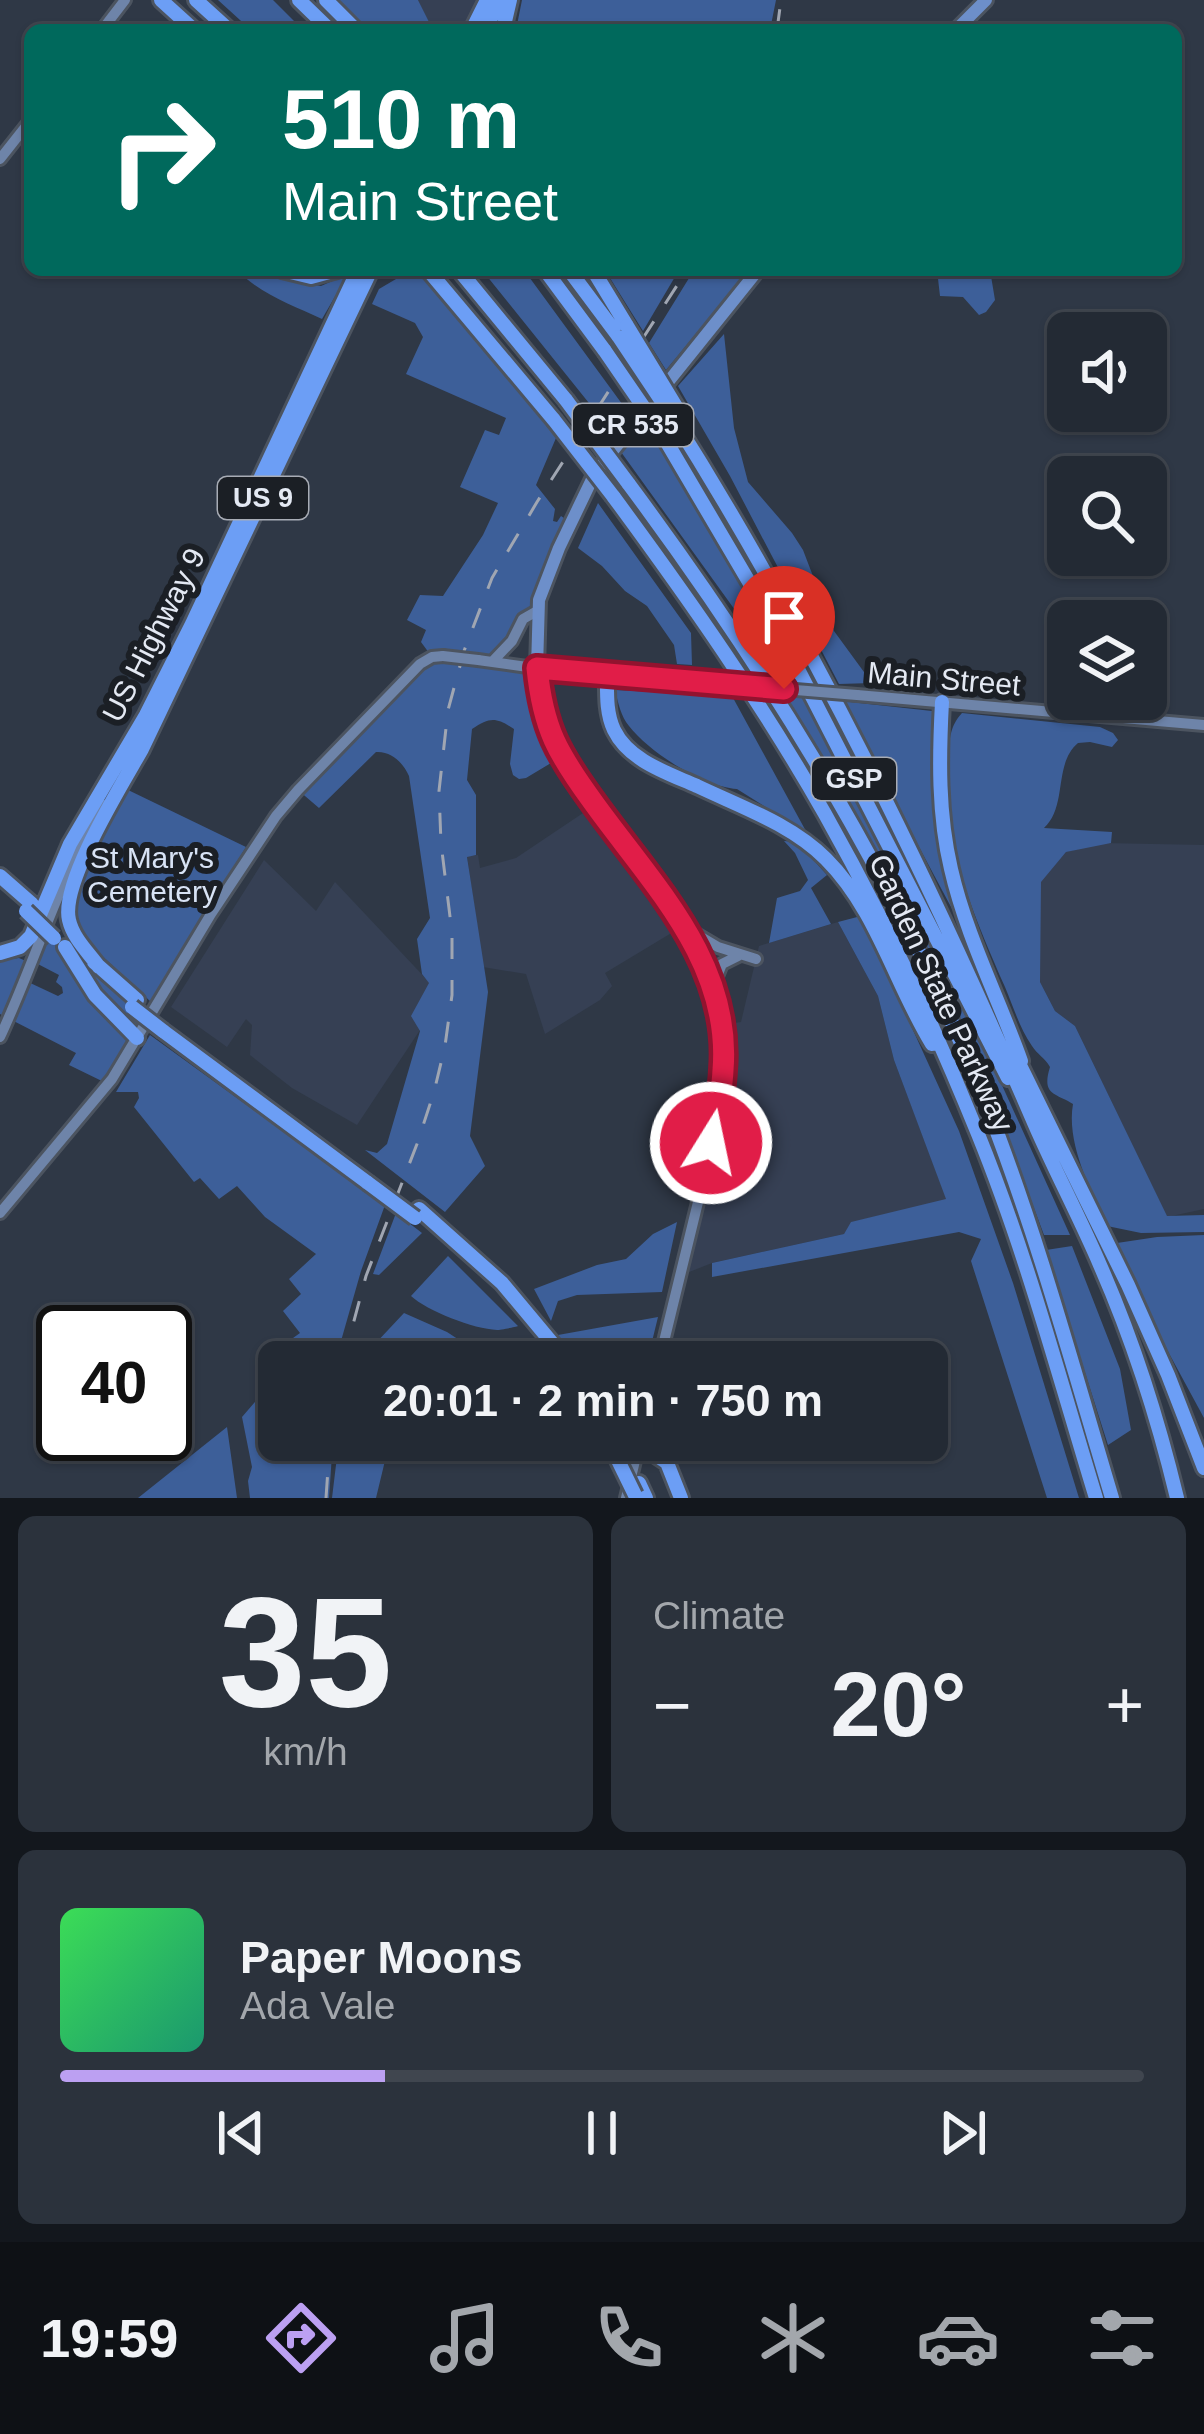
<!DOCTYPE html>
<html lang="en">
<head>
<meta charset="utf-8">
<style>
	body { margin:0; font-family:Arial,sans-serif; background:#2b323c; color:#f1f3f6; height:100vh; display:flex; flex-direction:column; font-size:45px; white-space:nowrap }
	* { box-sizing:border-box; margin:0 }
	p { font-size:39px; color:#a3a7ac }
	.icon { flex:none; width:66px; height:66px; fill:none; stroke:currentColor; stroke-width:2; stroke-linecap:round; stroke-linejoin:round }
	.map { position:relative; height:1498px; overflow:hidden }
	.drawer { display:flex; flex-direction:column; gap:18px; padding:18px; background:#13171d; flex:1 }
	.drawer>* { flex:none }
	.guide { position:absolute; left:24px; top:24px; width:1158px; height:252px; border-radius:18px; box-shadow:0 3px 9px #0004,0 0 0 3px #40464f; background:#00695c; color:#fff; overflow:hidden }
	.tools { position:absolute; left:1047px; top:312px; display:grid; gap:24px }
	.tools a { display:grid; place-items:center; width:120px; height:120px; border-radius:18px; background:#232a34; box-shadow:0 3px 9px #0004,0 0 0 3px #40464f; font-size:60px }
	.speed { position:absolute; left:36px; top:1305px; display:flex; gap:24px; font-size:60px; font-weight:700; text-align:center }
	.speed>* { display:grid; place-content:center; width:156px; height:156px; border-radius:50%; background:#232a34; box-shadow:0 3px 9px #0004,0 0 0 3px #40464f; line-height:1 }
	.speed .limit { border:6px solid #111; border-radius:18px; background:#fff; color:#111 }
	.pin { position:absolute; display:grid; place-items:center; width:102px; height:102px; color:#fff; margin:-123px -51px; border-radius:50% 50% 50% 0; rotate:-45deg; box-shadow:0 0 12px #0007 }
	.pin .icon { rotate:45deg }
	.me { position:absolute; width:132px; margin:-66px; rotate:10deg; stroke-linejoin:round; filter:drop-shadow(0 0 9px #0008) }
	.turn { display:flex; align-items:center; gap:42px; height:252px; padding:0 60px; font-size:54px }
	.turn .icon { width:156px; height:156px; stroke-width:2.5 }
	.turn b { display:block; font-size:84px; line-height:102px }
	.big { font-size:90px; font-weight:800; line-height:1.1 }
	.drawer .tile { flex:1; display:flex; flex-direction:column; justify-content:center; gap:18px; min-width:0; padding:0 42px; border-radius:18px; background:#2b323c }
	.drawer .dial { align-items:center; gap:0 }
	.dial b { font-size:156px; line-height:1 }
	.song { display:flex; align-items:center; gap:36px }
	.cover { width:144px; height:144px; border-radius:18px; background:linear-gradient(135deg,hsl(130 70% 55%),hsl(160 70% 35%)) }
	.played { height:12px; border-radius:6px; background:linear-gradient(90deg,#bca0f2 30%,#40464f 30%) }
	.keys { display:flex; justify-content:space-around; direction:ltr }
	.heat { display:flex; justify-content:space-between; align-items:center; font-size:66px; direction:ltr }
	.drawer .tiles { flex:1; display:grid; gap:18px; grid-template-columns:1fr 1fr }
	.tile:last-child { grid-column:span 2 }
	.trip { position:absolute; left:258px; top:1341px; width:690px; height:120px; border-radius:18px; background:#232a34; box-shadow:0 3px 9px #0004,0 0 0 3px #40464f; font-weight:800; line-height:120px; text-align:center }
	.tabs { display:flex; height:192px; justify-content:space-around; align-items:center; background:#0e1115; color:#a3a7ac }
	.tabs .icon { width:84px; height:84px }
	.tabs .on { color:#bca0f2 }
	.tabs b { font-size:54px; color:#f1f3f6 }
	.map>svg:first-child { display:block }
	.built { fill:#364054 }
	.green { fill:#3d5f99 }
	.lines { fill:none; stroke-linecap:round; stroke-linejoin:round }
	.secondary-casing { stroke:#4c5460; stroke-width:16 }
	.primary-casing { stroke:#4c5460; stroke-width:18 }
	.highway-casing { stroke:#4c5460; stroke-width:20 }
	.secondary { stroke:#6e84a9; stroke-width:10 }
	.primary { stroke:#6d8fca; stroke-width:12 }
	.highway { stroke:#6c9ef5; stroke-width:14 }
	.rail { stroke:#a0a6b2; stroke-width:3; stroke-dasharray:21 21; stroke-linecap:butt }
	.secondary-bridge-casing { stroke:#4c5460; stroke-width:16; stroke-linecap:butt }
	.highway-bridge-casing { stroke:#4c5460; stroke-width:20; stroke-linecap:butt }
	.secondary-bridge { stroke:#6e84a9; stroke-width:10 }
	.highway-bridge { stroke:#6c9ef5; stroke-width:14 }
	.route-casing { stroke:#92132f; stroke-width:30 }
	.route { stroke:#e11d48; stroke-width:21 }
	.labels { text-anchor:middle; stroke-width:12; stroke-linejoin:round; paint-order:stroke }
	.shield { fill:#1b1f25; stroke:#a8acb5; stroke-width:3 }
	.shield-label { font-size:27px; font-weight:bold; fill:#e4e9f3 }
	.street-label { font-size:30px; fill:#e4e9f3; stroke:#1b1f25 }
	.park-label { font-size:30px; fill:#d8e3f5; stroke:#1b1f25 }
</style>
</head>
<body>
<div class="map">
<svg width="1204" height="1498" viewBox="0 0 1204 1498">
	<rect width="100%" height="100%" fill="#2f3846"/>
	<path class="built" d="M 418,0 L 487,0 L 472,30 L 438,30 L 431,27 Z
		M 595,805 L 683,926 L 605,973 L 612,986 L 600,1000 L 545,1034 L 526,974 L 483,967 L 467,856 L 478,855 L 480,868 L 516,858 Z
		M 1102,843 L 1204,845 L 1204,1209 L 1167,1217 L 1075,1026 L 1055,1011 L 1040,982 L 1040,882 L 1066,852 Z
		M 264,860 L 316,911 L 335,882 L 430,983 L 412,1016 L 420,1030 L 357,1125 L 292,1088 L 250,1055 L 252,1025 L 246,1019 L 227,1047 L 171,1007 Z
		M 838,922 L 878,996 L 894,1060 L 947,1200 L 852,1222 L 844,1234 L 712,1263 L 679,1276 L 721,1091 L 721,1025 L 741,1022 L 759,946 Z"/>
	<path class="green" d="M 218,0 L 273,0 L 303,30 L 251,30 Z
		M 326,0 L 418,0 L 431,26 L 438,30 L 356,30 Z
		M 522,0 L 776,0 L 770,30 L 516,30 Z
		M 237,270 L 264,270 L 285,280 L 321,286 L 348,274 L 322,319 C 292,305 260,294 237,270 Z
		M 401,270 L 421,270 L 442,287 L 554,420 L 556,438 L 536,485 L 555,509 L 553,521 L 557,522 L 561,516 L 571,523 L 539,600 L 494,661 L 537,668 L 539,692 L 561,757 L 526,778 L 519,779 L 513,775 L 510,764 L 514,729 C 496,717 490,717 472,729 L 467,780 L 476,795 L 476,855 L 467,857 L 488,992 L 470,1136 L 485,1166 L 445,1212 L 365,1150 L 377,1153 L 387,1144 L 420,1031 L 411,1016 L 429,983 L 422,974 L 417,939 L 430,918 L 409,776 C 403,763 392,751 376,752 L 319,808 L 298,790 L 432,657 L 421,642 L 426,630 L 407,620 L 420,595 L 443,596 L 483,535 L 498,503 L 460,487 L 485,430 L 499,435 L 506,418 L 406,374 L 423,337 L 415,323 L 372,304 L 379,289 L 396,279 Z
		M 482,270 L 524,270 L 625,408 L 609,428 Z
		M 605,270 L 679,270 L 643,331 Z
		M 694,270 L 749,270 L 666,370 L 649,343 Z
		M 937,270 L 990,270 L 995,300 L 986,312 L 979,315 L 963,297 L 940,296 Z
		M 724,334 L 734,428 L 748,482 L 792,533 L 803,550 L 834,631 L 872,683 L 839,684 L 730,476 L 678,386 Z
		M 647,425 L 750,597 L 750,609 L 740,617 L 621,452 Z
		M 598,503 L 691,633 L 692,665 L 677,664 L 674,645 L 647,606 L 625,591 L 602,566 L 578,548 Z
		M 761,623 L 794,683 L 772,680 L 750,629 Z
		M 615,690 L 732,696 L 807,833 L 737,789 C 704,787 650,753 629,726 C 621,717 618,702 615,690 Z
		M 803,697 L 981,1039 L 1070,1235 L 1044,1235 L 1002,1123 L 969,1047 L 782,699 Z
		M 841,701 L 932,711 L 936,835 L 958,920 Z
		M 962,713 L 1100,727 L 1113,733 L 1118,740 L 1112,747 L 1090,742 L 1078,743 C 1053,764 1068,806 1044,828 L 1112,832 L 1111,843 L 1066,852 L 1041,882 L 1040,982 L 1055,1011 L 1075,1026 L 1167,1216 L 1204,1215 L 1204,1232 L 1141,1233 L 1107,1226 C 1091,1191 1066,1143 1073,1104 C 1056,1093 1041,1096 1050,1067 C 1045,1058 1037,1054 1032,1046 C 1020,1029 1013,1006 1005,987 C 973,914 939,837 948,755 C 950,738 950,726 962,713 Z
		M 126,789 L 246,847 L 151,1002 L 81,936 L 73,916 L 84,870 L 105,822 Z
		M 784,841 L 797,842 L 827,875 L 811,888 L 831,924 L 769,943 L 777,898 L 800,891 L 808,880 L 795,853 Z
		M 861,916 L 959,1131 L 1013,1283 L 1079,1498 L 1047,1498 L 971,1261 L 981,1239 L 959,1232 L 712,1277 L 712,1263 L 844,1234 L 851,1222 L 946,1199 L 894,1060 L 878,996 L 838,922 Z
		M 44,936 L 54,938 L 132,1007 L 144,1025 L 108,1084 L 69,1065 L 76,1053 L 0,1014 L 0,960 L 19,958 L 26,961 L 22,971 L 26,981 L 58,996 L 63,993 L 62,987 L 56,982 L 59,975 L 34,962 Z
		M 150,1035 L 385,1205 L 361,1271 L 335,1362 L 285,1362 L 279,1348 L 300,1333 L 283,1311 L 301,1294 L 289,1279 L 316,1254 L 265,1217 L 237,1186 L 219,1199 L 200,1178 L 194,1182 L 134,1107 L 139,1098 L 138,1092 L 116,1092 Z
		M 396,1213 L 422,1233 L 379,1275 L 373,1274 Z
		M 677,1222 L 662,1292 L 577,1295 L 558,1301 L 551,1321 L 534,1289 L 597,1265 L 626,1259 L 653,1234 Z
		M 1204,1235 L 1204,1418 L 1165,1346 L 1117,1243 L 1157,1237 Z
		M 1072,1246 L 1120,1369 L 1131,1430 L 1108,1445 L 1046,1250 Z
		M 448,1256 L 518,1326 C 516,1327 499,1330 497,1330 C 474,1329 427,1311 411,1296 Z
		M 404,1313 L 447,1332 L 470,1347 L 526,1338 L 549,1362 L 456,1362 L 441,1359 L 438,1362 L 358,1362 Z
		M 658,1317 L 647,1362 L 575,1362 L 558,1335 Z
		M 279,1374 L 279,1440 L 333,1440 L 329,1498 L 250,1498 L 248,1481 L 252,1467 L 242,1417 Z
		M 227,1427 L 237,1498 L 138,1498 Z
		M 339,1440 L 390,1440 L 376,1498 L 332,1498 Z"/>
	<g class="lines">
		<g class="secondary-casing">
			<path id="secondary" d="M 102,30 L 125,0
				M 0,159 L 30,121
				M 478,660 L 556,671 L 711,683
				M 493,661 L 512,641 L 523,619 L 537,611
				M 537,668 L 544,716 L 559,754 L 694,941 L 713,986 L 721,1025 L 724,1069 L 720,1099 L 700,1194 L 659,1362
				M 857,695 L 1204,725
				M 691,931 L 718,947 L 756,959
				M 713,986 L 722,964 L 738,956
				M 0,1037 C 36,960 59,877 104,805
				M 0,1213 L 112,1079 L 211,914 L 276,816 L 298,790 L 420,664 L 432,657 L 443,656
				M 626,1498 L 640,1440"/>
		</g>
		<g class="primary-casing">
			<path id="primary" d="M 956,30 L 986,0
				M 537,668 L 539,600 L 559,548 L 595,473 L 758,270"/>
		</g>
		<g class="highway-casing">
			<path id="highway" d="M 161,0 L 194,30
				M 196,0 L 229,30
				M 299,0 L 330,30
				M 326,0 L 356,30
				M 472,30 L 487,0
				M 485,30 L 500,0
				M 503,30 L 510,0
				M 282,270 L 311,277 L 337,270
				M 428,270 L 554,420
				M 459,270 L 566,400
				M 545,270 L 605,351
				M 569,270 L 619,337
				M 593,270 L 627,326
				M 671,415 C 813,640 930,881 1035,1125 C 1056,1173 1080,1218 1100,1265 C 1133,1340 1158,1419 1177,1498
				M 662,434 L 782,638 L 1008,1078
				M 628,483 C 770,674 900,884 987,1106 C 1037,1234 1073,1367 1112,1498
				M 613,496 C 689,599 762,703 825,814 C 883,917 934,1025 978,1134 C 1026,1252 1059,1377 1096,1498
				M 607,675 C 607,694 606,713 614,730 C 629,761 668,773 697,786 C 741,807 791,824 826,859 C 877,910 895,984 932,1044
				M 942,702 C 939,758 938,814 951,869 C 966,935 998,997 1021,1061
				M 0,876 L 32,904
				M 65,947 L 95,995 L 137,1038
				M 0,953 L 20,947 L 31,936 L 70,844 L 146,715 L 192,624 L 358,270
				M 94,962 L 137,1000
				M 99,967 C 88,952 73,938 69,920 C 60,883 123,783 142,749 L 371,270
				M 163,1031 L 368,1183
				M 1014,1053 L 1128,1285 L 1168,1375 L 1204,1468
				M 419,1209 L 502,1283 L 568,1362
				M 617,1440 L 618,1441
				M 658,1440 L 681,1498
				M 638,1449 L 654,1454 L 666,1462
				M 639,1483 L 646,1498"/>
		</g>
		<use href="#secondary" class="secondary"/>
		<use href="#primary" class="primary"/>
		<use href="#highway" class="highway"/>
		<path class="rail" d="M 777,30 L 781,0
			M 343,1362 L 366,1276 L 417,1144 L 434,1092 L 445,1046 L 452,995 L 452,933 L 441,843 L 439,791 L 448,710 L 464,651 L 492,578 L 537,502 L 687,270
			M 326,1498 L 330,1440"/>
		<g class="secondary-bridge-casing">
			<path id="secondary-bridge" d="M 443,656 L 478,660
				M 711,683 L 857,695"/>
		</g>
		<g class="highway-bridge-casing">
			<path id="highway-bridge" d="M 627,326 L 678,410
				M 619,337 L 661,400
				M 605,351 L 662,434
				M 566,400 L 628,483
				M 554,420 L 613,496
				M 26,911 L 54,938
				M 132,1007 L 163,1031
				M 368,1183 L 415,1218
				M 612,1448 L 635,1495"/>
		</g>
		<use href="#secondary-bridge" class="secondary-bridge"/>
		<use href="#highway-bridge" class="highway-bridge"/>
	</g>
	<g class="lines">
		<g class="route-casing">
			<path id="route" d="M 711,1143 C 716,1119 722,1094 723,1070 C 732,962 651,883 593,802 C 558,754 543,729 537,668 L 784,689"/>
		</g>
		<use href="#route" class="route"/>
	</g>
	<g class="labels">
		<g class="shield">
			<rect x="573" y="404" width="120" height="42" rx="9"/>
			<rect x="218" y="477" width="90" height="42" rx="9"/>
			<rect x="812" y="758" width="84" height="42" rx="9"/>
		</g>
		<g class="shield-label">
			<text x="633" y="434">CR 535</text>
			<text x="263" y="507">US 9</text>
			<text x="854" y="788">GSP</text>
		</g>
		<g class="street-label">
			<text transform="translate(154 635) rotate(-63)" y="10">US Highway 9</text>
			<text transform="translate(944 679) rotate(5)" y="10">Main Street</text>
			<text transform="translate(941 993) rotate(65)" y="10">Garden State Parkway</text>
		</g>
		<g class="park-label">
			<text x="152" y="868">St Mary's<tspan x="152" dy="34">Cemetery</tspan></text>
		</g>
	</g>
</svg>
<div class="tools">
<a><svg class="icon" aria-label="sound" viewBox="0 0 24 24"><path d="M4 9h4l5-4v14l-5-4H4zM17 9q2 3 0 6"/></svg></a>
<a><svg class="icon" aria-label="search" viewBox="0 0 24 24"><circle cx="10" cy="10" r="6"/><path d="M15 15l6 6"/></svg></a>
<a><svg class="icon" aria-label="layers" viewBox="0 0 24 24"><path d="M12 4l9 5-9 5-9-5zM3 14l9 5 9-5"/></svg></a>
</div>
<div class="speed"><div class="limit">40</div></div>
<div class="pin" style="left:784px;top:689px;background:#d93025"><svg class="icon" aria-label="arrive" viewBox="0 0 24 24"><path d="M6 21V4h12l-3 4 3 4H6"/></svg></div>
<svg class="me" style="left:711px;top:1143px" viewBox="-20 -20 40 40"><circle r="17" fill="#e11d48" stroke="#fff" stroke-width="3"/><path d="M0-11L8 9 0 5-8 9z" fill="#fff"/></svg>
<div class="trip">20:01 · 2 min · 750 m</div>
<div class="guide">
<div class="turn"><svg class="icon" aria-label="right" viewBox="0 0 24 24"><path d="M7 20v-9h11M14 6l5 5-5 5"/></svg><div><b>510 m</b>Main Street</div></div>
</div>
</div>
<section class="drawer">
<div class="tiles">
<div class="tile dial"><b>35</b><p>km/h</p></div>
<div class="tile"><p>Climate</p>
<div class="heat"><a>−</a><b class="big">20°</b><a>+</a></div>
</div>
<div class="tile">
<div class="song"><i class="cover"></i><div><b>Paper Moons</b><p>Ada Vale</p></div></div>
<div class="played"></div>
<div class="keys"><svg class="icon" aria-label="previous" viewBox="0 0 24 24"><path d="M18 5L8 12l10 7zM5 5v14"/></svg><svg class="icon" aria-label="pause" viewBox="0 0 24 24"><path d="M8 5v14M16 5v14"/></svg><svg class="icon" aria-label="next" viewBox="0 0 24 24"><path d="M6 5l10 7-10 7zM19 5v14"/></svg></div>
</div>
</div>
</section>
<nav class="tabs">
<b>19:59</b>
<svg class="icon on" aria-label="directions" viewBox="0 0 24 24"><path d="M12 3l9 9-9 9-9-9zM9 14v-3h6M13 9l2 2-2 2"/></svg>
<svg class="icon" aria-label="music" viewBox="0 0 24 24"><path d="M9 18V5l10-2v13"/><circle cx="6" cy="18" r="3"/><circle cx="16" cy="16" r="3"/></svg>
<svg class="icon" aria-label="phone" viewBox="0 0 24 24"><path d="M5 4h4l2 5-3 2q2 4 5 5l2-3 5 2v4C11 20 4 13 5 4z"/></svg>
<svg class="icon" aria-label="climate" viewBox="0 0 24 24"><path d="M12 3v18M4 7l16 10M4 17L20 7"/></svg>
<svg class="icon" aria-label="car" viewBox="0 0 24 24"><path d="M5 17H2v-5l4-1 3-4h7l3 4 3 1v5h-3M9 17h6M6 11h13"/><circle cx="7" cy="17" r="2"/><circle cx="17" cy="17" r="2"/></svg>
<svg class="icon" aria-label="filters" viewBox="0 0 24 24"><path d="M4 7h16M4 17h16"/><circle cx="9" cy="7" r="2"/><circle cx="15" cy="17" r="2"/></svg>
</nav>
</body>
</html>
